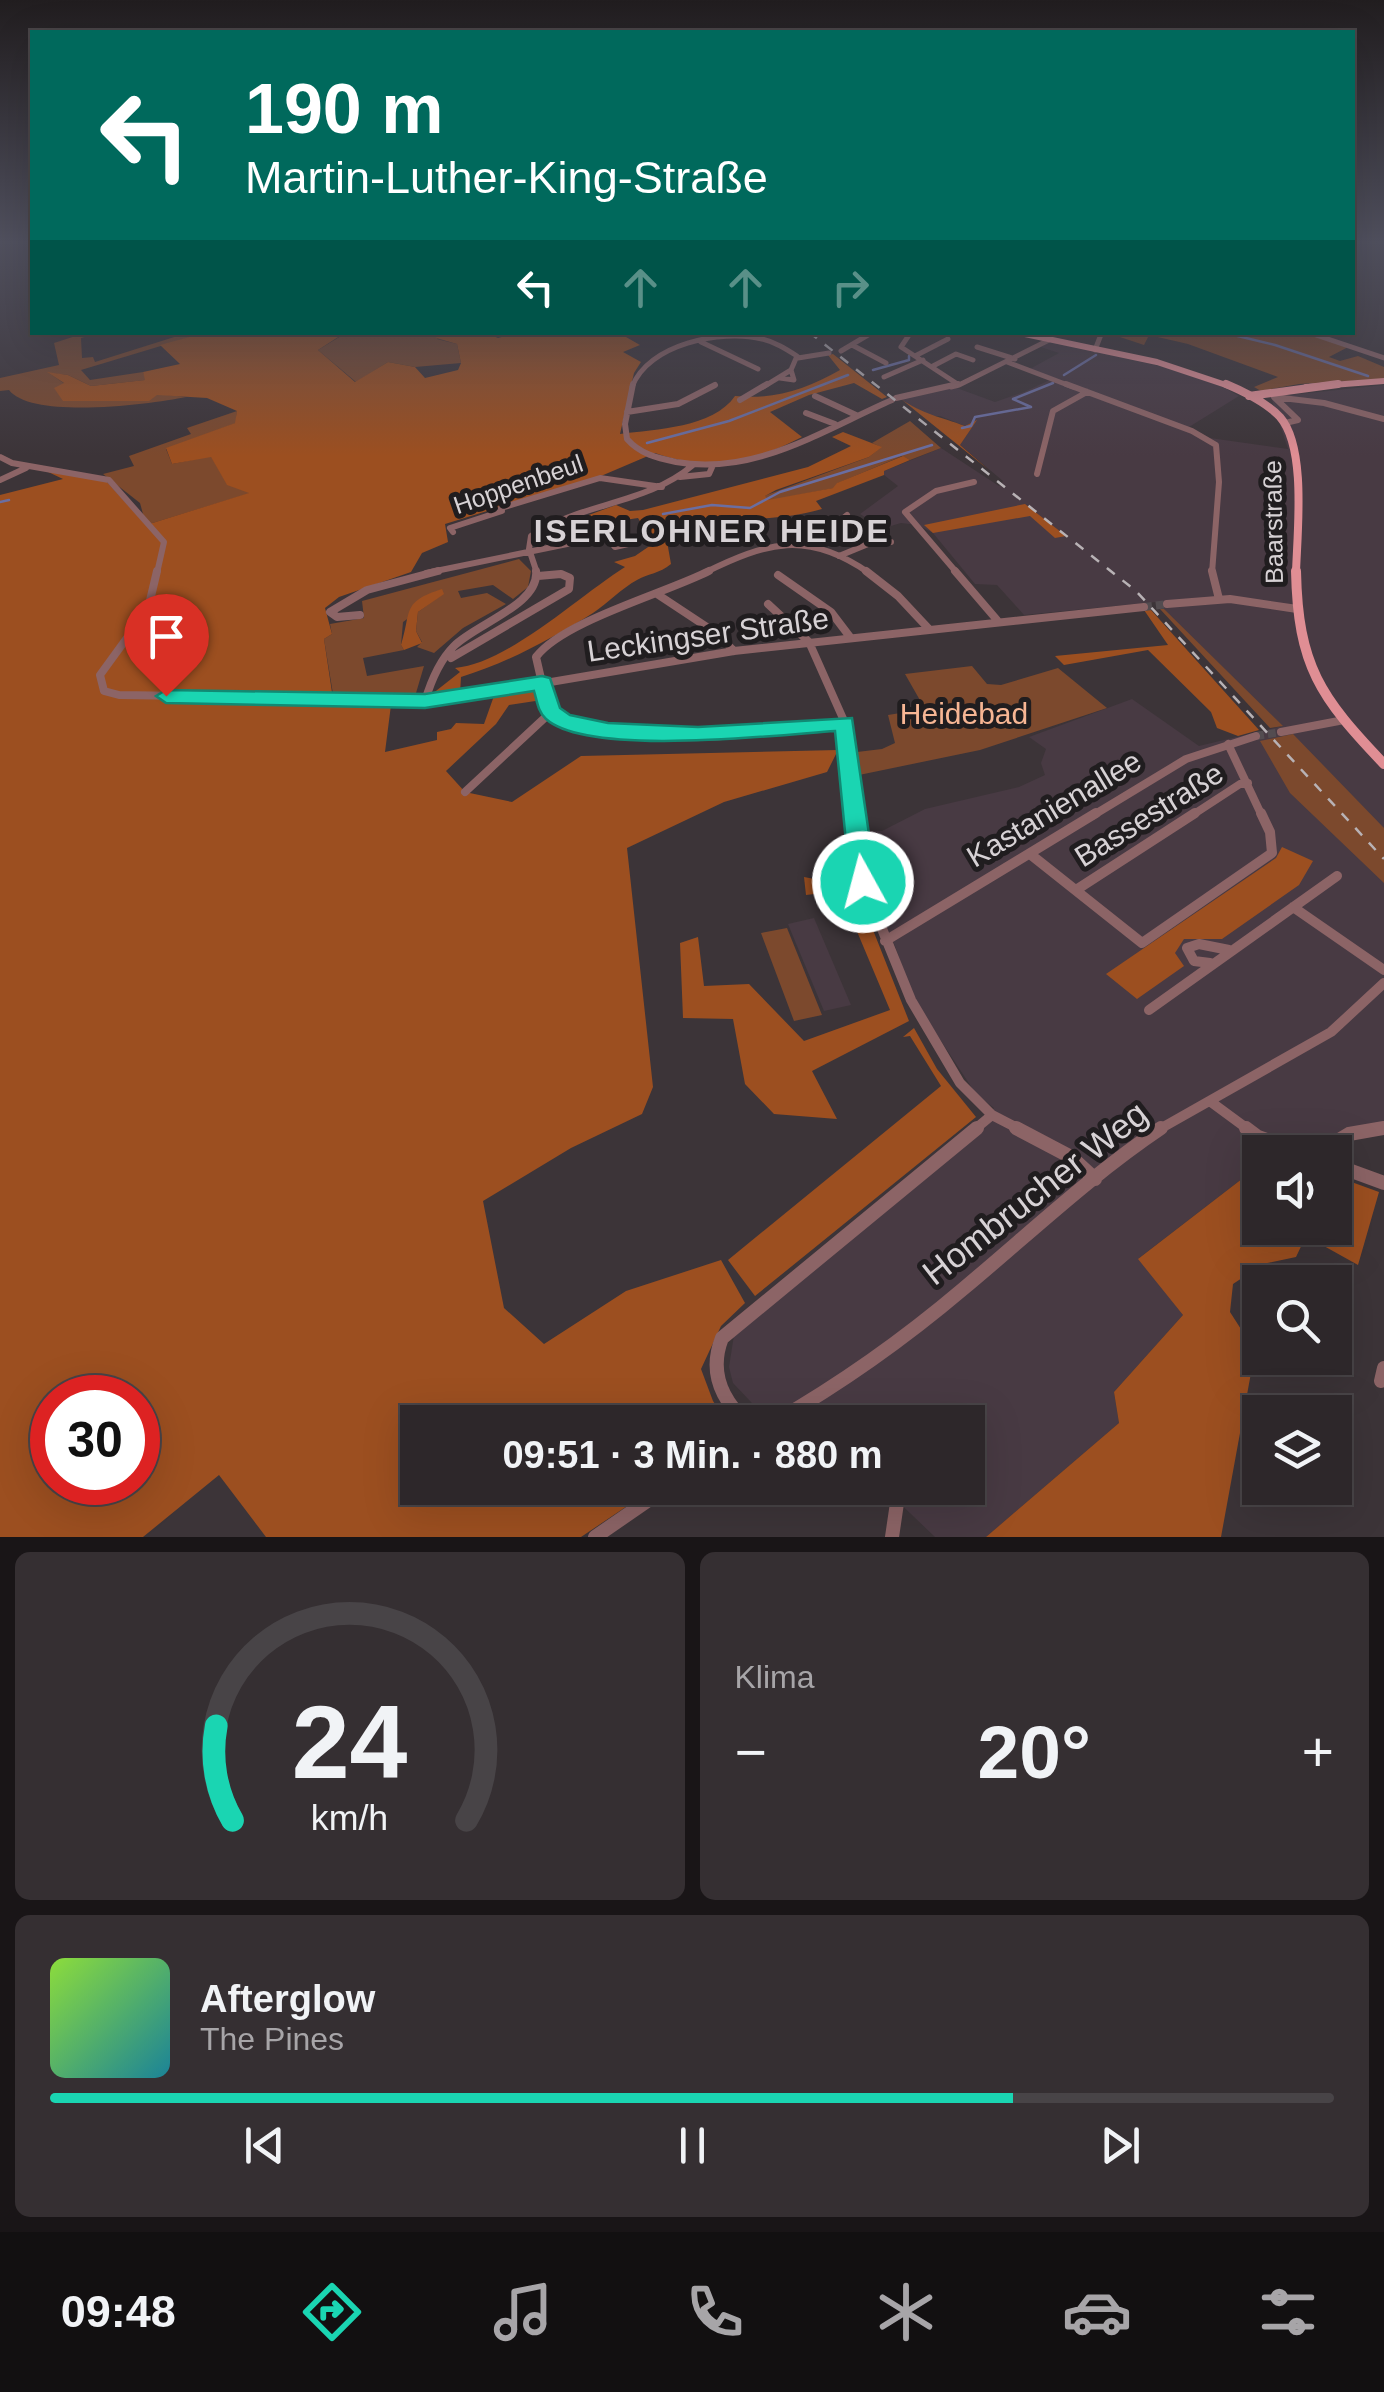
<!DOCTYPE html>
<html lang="de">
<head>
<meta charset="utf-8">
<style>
	body { margin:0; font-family:Helvetica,sans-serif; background:#352f32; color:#f1f3f6; height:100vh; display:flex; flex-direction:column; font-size:38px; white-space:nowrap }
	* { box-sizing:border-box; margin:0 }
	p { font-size:32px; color:#a7a5a8 }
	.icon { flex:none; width:55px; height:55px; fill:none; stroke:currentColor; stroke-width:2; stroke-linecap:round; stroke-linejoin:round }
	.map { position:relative; height:1537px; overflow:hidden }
	.panel { display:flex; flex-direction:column; gap:15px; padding:15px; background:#191517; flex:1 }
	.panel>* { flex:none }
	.banner { position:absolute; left:30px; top:30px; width:1325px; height:305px; border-radius:0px; box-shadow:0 10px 40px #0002,0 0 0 2px #484447; background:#00695c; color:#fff; overflow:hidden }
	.controls { position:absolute; left:1242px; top:1135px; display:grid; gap:20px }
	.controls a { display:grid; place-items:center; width:110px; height:110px; border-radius:0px; background:#2d272a; box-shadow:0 10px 40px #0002,0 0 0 2px #484447; font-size:50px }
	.speed { position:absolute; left:30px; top:1375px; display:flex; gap:20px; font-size:50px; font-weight:700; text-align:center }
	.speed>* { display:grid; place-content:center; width:130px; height:130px; border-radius:50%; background:#2d272a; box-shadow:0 10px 40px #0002,0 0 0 2px #484447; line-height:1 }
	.speed .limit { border:15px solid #d22; background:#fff; color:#111 }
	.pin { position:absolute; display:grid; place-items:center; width:85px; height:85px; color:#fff; margin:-102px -42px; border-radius:50% 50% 50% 0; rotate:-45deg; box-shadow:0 0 10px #0007 }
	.pin .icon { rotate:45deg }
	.me { position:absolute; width:110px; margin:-55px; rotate:353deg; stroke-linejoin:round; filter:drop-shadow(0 0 8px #0008) }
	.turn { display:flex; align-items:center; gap:35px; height:210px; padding:0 50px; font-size:45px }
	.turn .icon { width:130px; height:130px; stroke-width:2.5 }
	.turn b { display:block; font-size:70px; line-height:85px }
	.lanes { display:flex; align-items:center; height:95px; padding:0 50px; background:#0003; justify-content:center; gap:50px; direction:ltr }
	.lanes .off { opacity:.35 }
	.big { font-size:75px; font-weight:600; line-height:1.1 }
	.panel .tile { flex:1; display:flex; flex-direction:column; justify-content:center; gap:15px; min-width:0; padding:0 35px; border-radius:15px; background:#352f32 }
	.panel .dial { align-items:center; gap:0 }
	.dial svg { height:260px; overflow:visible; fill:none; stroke:#484447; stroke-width:7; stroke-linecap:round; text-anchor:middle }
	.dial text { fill:#f1f3f6; stroke:none }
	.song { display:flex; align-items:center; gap:30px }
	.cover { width:120px; height:120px; border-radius:15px; background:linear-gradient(135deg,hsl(90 70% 55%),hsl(190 70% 35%)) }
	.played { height:10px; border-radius:5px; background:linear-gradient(90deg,#1ad5b2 75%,#484447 75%) }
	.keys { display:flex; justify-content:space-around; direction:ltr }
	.heat { display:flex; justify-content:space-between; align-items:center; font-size:55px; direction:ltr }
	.panel .tiles { flex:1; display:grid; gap:15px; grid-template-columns:1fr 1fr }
	.tile:last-child { grid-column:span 2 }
	.trip { position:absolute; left:400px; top:1405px; width:585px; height:100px; border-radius:0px; background:#2d272a; box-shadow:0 10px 40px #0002,0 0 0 2px #484447; font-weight:600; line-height:100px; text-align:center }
	.tab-bar { display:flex; height:160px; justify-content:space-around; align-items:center; background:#121011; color:#a7a5a8 }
	.tab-bar .icon { width:70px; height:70px }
	.tab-bar .on { color:#1ad5b2 }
	.tab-bar b { font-size:45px; color:#f1f3f6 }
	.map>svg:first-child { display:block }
	.built { fill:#483a43 }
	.green { fill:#7c492d }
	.forest { fill:#9c4f20; fill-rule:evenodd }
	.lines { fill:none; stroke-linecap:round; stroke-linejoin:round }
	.stream { stroke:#6a6ea1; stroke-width:2.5 }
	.minor-tunnel { stroke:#534c50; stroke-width:8; stroke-dasharray:8 4; stroke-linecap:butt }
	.minor-far4 { stroke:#8c6466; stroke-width:5 }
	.minor-far3 { stroke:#8c6466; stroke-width:6 }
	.minor-far2 { stroke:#8c6466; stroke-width:8 }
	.minor-far1 { stroke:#8c6466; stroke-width:10 }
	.minor { stroke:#8c6466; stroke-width:14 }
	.major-far2 { stroke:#e08e94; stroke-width:6 }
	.major-far1 { stroke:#e08e94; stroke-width:8 }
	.major { stroke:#e08e94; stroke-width:10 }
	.rail { stroke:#b8b2b5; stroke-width:2.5; stroke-dasharray:10 10; stroke-linecap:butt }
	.route { fill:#1ad5b2; stroke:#118a74; stroke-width:2.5 }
	.labels { text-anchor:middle; stroke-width:10; stroke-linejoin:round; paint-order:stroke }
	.far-street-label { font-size:25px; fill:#d7d2d5; stroke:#201d1f }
	.street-label { font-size:30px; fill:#d7d2d5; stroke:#201d1f }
	.park-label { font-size:30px; fill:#f7b694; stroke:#201d1f }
	.far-district-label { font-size:32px; font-weight:bold; letter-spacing:2.5px; fill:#d7d2d5; stroke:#201d1f }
	.near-street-label { font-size:35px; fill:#d7d2d5; stroke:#201d1f }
</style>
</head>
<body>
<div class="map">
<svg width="1384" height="1537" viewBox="0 0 1384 1537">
	<rect width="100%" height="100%" fill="#3c3438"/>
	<path class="built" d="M 1050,341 L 1168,368 L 1223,387 L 1239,396 L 1189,427 L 1210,438 L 1288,449 L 1271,397 L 1384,385 L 1384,1129 L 1363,1132 L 1342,1145 L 1335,1168 L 1335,1152 L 1260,1152 L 1260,1165 L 1139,1258 L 1183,1315 L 1114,1392 L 1119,1423 L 986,1537 L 935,1537 L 888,1492 L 852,1488 L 968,1488 L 968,1422 L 770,1422 L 733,1383 L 729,1367 L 734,1335 L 967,1142 L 994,1108 L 976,1094 L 914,1000 L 895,946 L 879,915 L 863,831 L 882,831 L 925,809 L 1019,787 L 1045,775 L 1041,763 L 1046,749 L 1029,737 L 1132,699 L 1199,746 L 1282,726 L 1156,602 L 1024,615 L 997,585 L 975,584 L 933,533 L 918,525 L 901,523 L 884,528 L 860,514 L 898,486 L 884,475 L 884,471 L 941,448 L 999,486 L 1003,481 L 960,445 L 976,421 L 965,426 L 940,416 L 926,416 L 901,399 L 954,387 L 995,402 L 1024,392 L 1052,379 L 1028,370 L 1059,353 L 1041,347 Z
		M 814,918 L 851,1005 L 824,1011 L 788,924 Z"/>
	<path class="green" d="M 85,333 L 95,334 L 81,338 L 82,358 L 93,357 L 95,362 L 187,333 L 204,333 L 81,370 L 90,380 L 143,372 L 146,380 L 91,386 L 68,375 L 49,373 L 65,384 L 186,397 C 152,404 32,420 9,390 L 0,391 L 0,378 L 59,365 L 54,343 Z
		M 346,333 L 440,333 L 437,339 L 457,344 L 461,363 L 415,367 L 388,362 L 356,382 L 318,350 Z
		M 1108,333 L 1307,333 L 1352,345 L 1329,357 L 1340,361 L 1358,356 L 1384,367 L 1384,379 L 1299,384 L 1261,391 L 1254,387 L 1278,377 L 1188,344 L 1149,335 L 1144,345 Z
		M 237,411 L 236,423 L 166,449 L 172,464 L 211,456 L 227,484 L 251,493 L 146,525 L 140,503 L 103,474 L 134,466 L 129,456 L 191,434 L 187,428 Z
		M 910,421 L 941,448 L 910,460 L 902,456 L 838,483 L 834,488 L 768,501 L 764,496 L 869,457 L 881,447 L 872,443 Z
		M 519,559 L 531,571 L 528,587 L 513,599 L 493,585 L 458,591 L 461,598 L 487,593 L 506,604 L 463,628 L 434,653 L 417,647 L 422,642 L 416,631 L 418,612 L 444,593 L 403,622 L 401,645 L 404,650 L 363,658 L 367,676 L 424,666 L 416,693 L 333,694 L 324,639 L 332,634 L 330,624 L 364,618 L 362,601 Z
		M 1160,609 L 1164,609 L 1283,726 L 1270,728 Z
		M 972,666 L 987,684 L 1001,685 L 1058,668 L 1107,708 L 980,750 L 859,775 L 857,752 L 882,749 L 895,743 L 888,715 L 925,709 L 905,674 Z
		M 1293,734 L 1384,828 L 1384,883 L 1290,793 L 1260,741 Z
		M 787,928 L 822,1015 L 794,1021 L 761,933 Z"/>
	<path class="forest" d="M 346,332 L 318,350 L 355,382 L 388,362 L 415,367 L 425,378 L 458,370 L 461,363 L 457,344 L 436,338 L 440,333 L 486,333 L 498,338 L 521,332 L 619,333 L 640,345 L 623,352 L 641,362 L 634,373 L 620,434 C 656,429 713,428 735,396 C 775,400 806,389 840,370 L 828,355 L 833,354 L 887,397 L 882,399 L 854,383 L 809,395 L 770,412 L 802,437 C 752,463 709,472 655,453 L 601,476 L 445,524 L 448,542 L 422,553 L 411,572 L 339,597 L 325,608 L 332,634 L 324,639 L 333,699 L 391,705 L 385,752 L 437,740 L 437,732 L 451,729 L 456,723 L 484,724 L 495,693 L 538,685 L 542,700 L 509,705 L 496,724 L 446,771 L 465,792 L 512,802 L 581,756 L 838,750 L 827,772 L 724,802 L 627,848 L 653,1087 L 642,1114 L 571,1148 L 483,1201 L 504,1308 L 544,1344 L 626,1291 L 721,1260 L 745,1303 L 721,1326 L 701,1369 L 713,1401 L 727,1422 L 418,1422 L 418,1488 L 654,1488 L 581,1537 L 266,1537 L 219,1475 L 143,1537 L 0,1537 L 0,495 L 63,479 L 44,470 L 107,482 L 146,525 L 249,493 L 227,485 L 211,457 L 172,464 L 166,448 L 235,423 L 237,411 L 207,398 L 157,395 L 149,401 L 63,401 L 54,388 L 64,383 L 47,372 L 68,375 L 91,386 L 145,380 L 143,372 L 180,364 L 160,345 L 204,333 ZM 52,1398 L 138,1398 L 138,1482 L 52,1482 Z
		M 901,399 C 922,414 941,417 965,426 L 977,420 L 960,445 L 989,470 Z
		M 843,432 L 882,447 L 869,457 L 776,490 L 765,496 L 768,500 L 833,488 L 837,483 L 903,456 L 910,460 L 884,471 L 884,475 L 816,501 L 822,509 C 772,524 723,515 673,528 L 668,547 L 671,564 C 659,574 649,573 637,580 C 622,588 608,603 593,613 C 551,639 509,662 461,677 L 460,694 L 427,698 L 460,672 L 455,668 C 507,664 579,596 625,567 L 614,562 L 635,556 L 654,543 L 638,518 L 572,528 L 567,523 L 616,505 L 630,511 L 643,510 L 808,467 L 851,446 L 832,437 Z
		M 1025,504 L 1066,536 L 1055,538 L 1030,516 L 933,533 L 924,525 Z
		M 442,589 L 444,594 L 418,612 L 416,631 L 422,643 L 404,650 L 401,645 C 412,611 401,602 442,589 Z
		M 1144,610 L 1151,610 L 1259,730 L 1238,736 L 1217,728 L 1211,712 L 1148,650 L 1064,665 L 1055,656 L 1168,645 Z
		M 1282,847 L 1313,861 L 1299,885 L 1222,939 L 1184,939 L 1175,953 L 1184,966 L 1137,999 L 1106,974 L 1276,858 Z
		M 804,877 L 856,887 L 909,1021 L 812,1071 L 837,1119 L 774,1114 L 745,1084 L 733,1019 L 683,1018 L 680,943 L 698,937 L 704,986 L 749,984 L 804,1041 L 890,1010 L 840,891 L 806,895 Z
		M 914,1028 L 937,1069 L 976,1117 L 755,1296 L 728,1260 L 941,1086 L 910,1036 L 903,1037 Z
		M 1260,1165 L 1260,1228 L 1335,1228 L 1335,1176 L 1379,1192 L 1358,1265 L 1306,1236 L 1296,1257 L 1263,1264 L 1233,1284 L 1230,1312 L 1255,1351 L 1221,1537 L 986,1537 L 1119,1423 L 1114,1392 L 1183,1315 L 1138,1259 Z"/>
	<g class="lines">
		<path class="stream" d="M 1221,332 L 1275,345 L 1368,376
			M 873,370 L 909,360 L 909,356
			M 1064,375 L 1096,355
			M 962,428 L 971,426 L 975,417 L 1031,407 L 1013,399 L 1053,383
			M 647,443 L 729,421 L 848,375
			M 0,502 L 9,500
			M 663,514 L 712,505 L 750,508 L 780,492 L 932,445"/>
		<path class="minor-tunnel" d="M 1144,607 L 1167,604
			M 1256,736 L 1281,732"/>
		<path class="minor-far4" d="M 911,332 L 901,347 L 959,385 L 951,387
			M 1307,332 L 1384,358
			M 701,342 L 758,369
			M 852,345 L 886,363
			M 977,347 L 1015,359
			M 1095,350 L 1102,332
			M 841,351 L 873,332
			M 915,356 L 948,339
			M 798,358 L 829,353
			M 1007,362 L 1073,387
			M 933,366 L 956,354 L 973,360
			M 884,377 L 923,360
			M 780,378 L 794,380 L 791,370
			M 959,385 L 1049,340
			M 632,387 C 648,344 721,329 762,339 C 775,342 786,349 797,356 L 791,370 L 763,387"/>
		<path class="minor-far3" d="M 633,384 L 625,424 L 627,439 C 640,454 657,458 676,462 C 755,476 823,430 892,400
			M 1066,384 L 1192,431 L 1216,445 L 1219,482 L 1212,573
			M 815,396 L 856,415
			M 896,398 L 958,384
			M 740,400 L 767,384
			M 627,412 L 678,404 L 715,385
			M 806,413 L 835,424
			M 1285,423 L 1298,420 L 1274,397 L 1324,403 L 1384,419
			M 0,457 L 12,463 L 109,480 L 164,542 L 157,573
			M 1037,474 L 1053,411 L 1087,392
			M 680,477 L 709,474 L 713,465
			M 0,480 L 26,468
			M 453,532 L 450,528 L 502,511 L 501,508 L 600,478 L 662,487
			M 619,533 L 628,544 L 615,547 L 606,536 Z
			M 810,545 L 847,515
			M 839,556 L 873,542 L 891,542
			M 426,573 L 606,536
			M 537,573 L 529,549 L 531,536 C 582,502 646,505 693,465
			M 704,573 C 767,542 807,530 869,573
			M 957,573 L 905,512 L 936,491 L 974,482"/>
		<path class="minor-far2" d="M 157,571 L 148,609 L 100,675 L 104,691 L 119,695 L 444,700 L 734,651 L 1144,607
			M 709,571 C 666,593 563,621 536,657 L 545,696 L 555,715 C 632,753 761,733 845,723
			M 866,571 L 898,596 L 928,628
			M 955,571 L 997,620
			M 1212,571 L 1219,599
			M 778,575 L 831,612 L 850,637
			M 657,594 L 716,633 L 734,651
			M 768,604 L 809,642 L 845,723 L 856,816
			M 1167,604 L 1230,599 L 1297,609
			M 360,615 L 337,617 L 330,612 L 367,590 L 438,571
			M 451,658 L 569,589 L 570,578 L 561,574 L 538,576
			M 425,701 C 431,681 439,661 454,646 C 476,624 540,604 536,571
			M 1281,732 L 1344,720
			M 1228,744 L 1262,816
			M 465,792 L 551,712
			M 1092,816 L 1186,759 L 1256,736
			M 1191,816 L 1240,784 L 1248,783"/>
		<path class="minor-far1" d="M 855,813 L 863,882 L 911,1000 L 960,1083 L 992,1115 L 1021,1130
			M 1030,854 L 1142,943 L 1272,853 L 1270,832 L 1261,813
			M 1076,890 L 1195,813
			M 1293,907 L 1384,970
			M 885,941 L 1096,813
			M 1210,963 L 1194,961 L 1187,948 L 1199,944 L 1229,950
			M 1149,1010 L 1337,876
			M 1211,1102 L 1249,1130
			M 974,1130 L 992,1115
			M 1158,1130 L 1331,1032 L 1384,983
			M 1371,1130 L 1384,1128"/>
		<path class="minor" d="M 1016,1128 L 1071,1157 L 1095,1179
			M 1246,1128 L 1258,1137 L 1302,1152
			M 1319,1152 L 1349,1134 L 1384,1128
			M 1335,1165 L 1384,1183
			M 1381,1381 L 1384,1368
			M 746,1422 C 721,1399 709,1371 722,1338 L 977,1128
			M 774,1422 C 842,1383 904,1339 963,1289 C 1029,1234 1091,1175 1161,1128
			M 849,1488 L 889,1492 L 897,1503 L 892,1537
			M 595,1537 L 666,1488"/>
		<path class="major-far2" d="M 1015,332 L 1157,362 L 1232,387
			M 1306,387 L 1384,381"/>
		<path class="major-far1" d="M 1226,384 C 1245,392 1266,402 1280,417 C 1307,448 1297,534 1296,573
			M 1249,396 L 1338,384"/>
		<path class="major" d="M 1296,571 C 1298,666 1320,697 1384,764"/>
		<path class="rail" d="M 809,332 L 1136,591 L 1384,859"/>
	</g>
	<linearGradient id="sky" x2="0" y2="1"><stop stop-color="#211d1f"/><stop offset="0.53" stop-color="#50505e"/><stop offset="1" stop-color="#50505e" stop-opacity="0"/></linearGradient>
	<rect width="1384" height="456" fill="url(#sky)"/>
	<path class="route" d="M 542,676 L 550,678 L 560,708 L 570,715 L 608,723 L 698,727 L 852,718 L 876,882 L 872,889 L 854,889 L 850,882 L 835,731 C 777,735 588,757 546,719 C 538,712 537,701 534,691 L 425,708 L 166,703 L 156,696 L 166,690 L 425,694 Z"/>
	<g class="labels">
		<g class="far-street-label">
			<text transform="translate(518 484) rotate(-19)" y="9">Hoppenbeul</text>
			<text transform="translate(1273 522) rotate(-91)" y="9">Baarstraße</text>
		</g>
		<g class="street-label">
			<text transform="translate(708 635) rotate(-8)" y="10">Leckingser Straße</text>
			<text transform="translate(1054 809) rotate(-31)" y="10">Kastanienallee</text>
			<text transform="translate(1149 815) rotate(-32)" y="10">Bassestraße</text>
		</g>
		<g class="park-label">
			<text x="964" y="724">Heidebad</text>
		</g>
		<g class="far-district-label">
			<text x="712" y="542">ISERLOHNER HEIDE</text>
		</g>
		<g class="near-street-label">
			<text transform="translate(1035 1193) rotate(-38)" y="12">Hombrucher Weg</text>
		</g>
	</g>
</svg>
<div class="controls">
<a><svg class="icon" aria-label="sound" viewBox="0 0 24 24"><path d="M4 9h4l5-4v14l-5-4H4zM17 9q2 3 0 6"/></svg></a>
<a><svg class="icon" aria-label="search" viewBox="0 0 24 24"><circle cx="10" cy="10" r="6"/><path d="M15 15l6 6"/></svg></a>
<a><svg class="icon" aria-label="layers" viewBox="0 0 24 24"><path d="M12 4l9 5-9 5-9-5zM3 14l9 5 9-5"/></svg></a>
</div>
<div class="speed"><div class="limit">30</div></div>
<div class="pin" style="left:166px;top:696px;background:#d93025"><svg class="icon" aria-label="arrive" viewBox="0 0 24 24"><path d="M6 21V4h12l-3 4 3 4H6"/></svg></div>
<svg class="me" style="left:863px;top:882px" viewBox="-20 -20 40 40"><circle r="17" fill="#1ad5b2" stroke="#fff" stroke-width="3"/><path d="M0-11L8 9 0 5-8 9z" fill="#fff"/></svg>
<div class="trip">09:51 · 3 Min. · 880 m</div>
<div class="banner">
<div class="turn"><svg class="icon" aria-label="left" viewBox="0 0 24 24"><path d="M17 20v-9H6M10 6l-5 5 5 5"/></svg><div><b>190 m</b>Martin-Luther-King-Straße</div></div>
<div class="lanes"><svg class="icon" aria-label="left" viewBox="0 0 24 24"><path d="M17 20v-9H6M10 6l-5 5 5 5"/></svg><svg class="icon off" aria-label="ahead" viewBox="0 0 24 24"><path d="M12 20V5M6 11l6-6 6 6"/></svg><svg class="icon off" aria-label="ahead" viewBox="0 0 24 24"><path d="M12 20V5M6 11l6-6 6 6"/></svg><svg class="icon off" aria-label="right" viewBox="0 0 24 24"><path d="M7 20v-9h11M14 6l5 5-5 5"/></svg></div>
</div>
</div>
<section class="panel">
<div class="tiles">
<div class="tile dial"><svg viewBox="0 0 100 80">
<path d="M14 69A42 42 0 1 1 86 69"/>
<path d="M14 69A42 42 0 0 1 9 40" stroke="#1ad5b2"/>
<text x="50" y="56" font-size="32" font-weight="700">24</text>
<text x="50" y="72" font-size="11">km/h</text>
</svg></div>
<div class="tile"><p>Klima</p>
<div class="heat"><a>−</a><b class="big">20°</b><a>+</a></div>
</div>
<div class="tile">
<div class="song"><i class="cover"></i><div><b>Afterglow</b><p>The Pines</p></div></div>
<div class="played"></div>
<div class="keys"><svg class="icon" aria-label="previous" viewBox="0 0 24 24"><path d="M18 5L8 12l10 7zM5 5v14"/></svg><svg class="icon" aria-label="pause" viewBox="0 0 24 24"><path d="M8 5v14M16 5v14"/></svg><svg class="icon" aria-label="next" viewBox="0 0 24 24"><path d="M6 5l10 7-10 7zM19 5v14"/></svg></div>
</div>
</div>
</section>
<nav class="tab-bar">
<b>09:48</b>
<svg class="icon on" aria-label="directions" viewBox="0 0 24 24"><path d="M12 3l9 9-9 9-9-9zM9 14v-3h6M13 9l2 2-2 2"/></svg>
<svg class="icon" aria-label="music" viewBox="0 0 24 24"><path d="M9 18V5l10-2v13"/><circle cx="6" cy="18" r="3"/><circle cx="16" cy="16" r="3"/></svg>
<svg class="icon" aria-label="phone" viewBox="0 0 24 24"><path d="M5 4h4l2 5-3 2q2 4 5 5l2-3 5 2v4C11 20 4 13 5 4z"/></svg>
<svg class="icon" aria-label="climate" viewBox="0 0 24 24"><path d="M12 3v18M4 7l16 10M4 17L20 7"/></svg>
<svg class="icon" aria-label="car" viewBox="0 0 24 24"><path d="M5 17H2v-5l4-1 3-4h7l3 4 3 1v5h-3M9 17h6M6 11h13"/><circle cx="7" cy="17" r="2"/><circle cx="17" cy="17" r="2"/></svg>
<svg class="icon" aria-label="filters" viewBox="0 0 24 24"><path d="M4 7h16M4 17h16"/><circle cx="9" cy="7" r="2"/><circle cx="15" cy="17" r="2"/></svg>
</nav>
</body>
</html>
